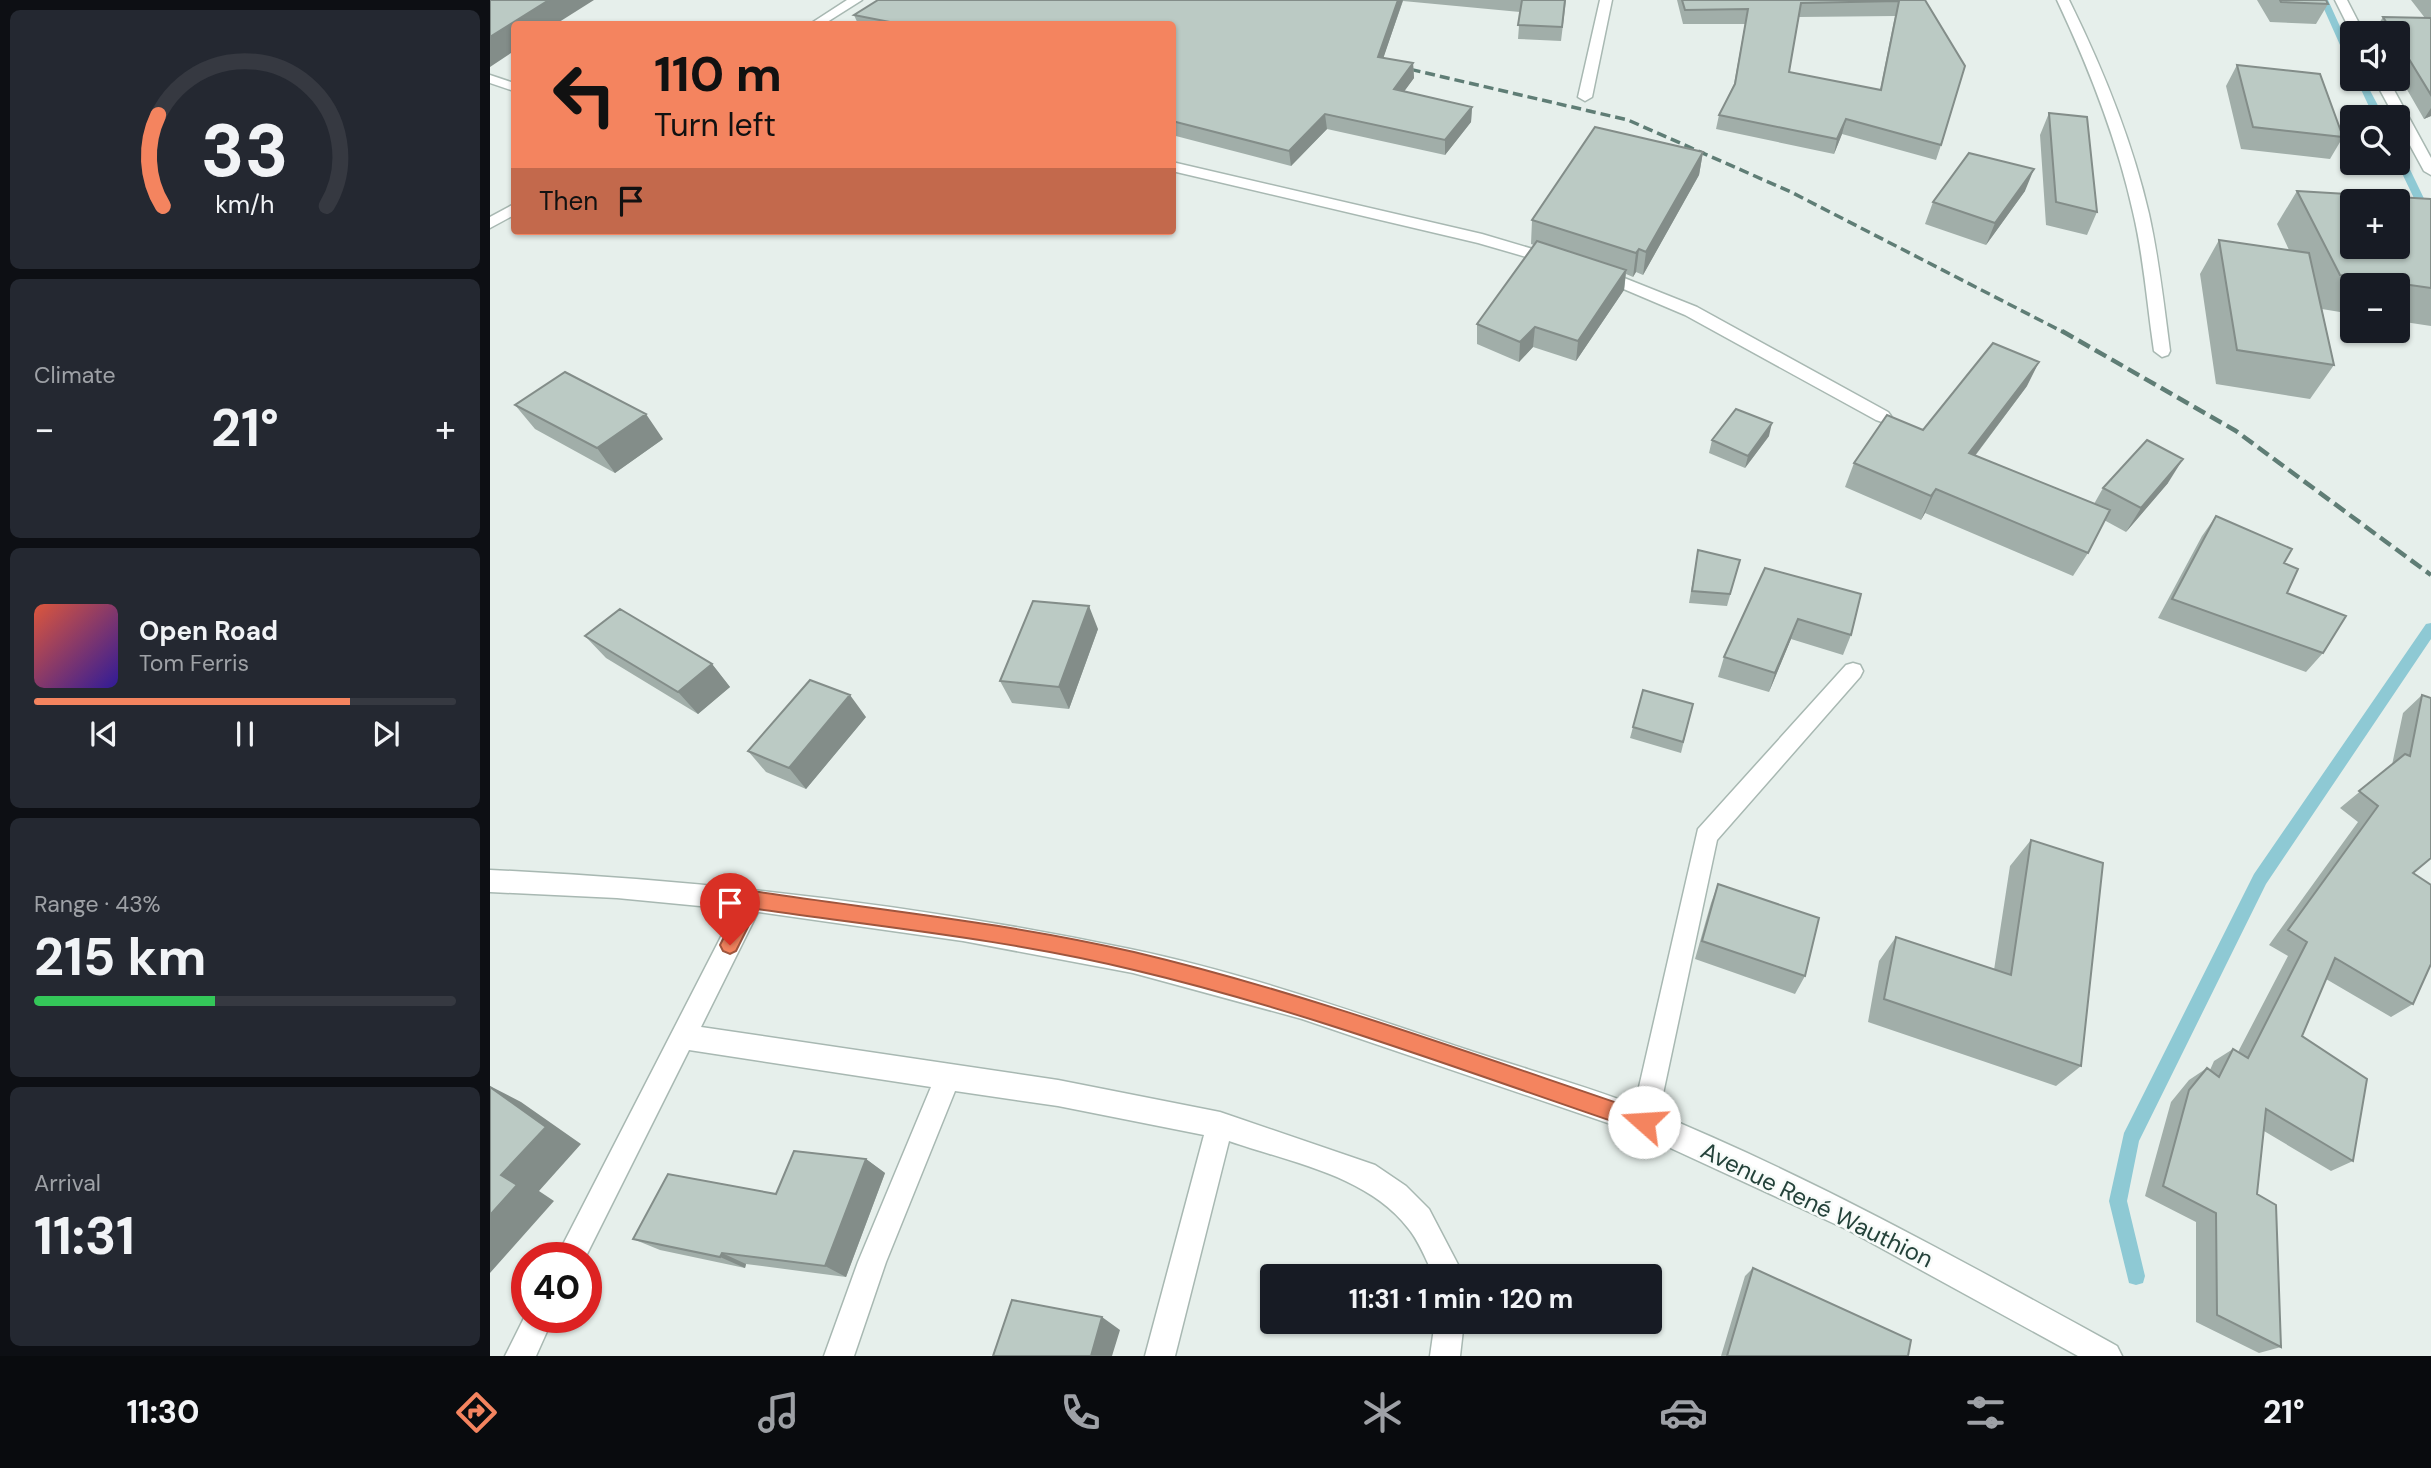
<!DOCTYPE html>
<html lang="en">
<head>
<meta charset="utf-8">
<style>
	body { margin:0; font-family:"DM Sans",sans-serif; background:#242831; color:#f1f3f6; height:100vh; display:flex; flex-direction:column; font-size:26px; white-space:nowrap }
	* { box-sizing:border-box; margin:0 }
	p { font-size:23px; color:#9ea1a6 }
	.icon { flex:none; width:38px; height:38px; fill:none; stroke:currentColor; stroke-width:2; stroke-linecap:round; stroke-linejoin:round }
	.map { position:relative; flex:1; overflow:hidden }
	.details { display:flex; flex-direction:column; gap:10px; padding:10px; background:#0d0f14; width:490px }
	.details>* { flex:none }
	.guide { position:absolute; left:21px; top:21px; width:665px; height:214px; border-radius:7px; box-shadow:0 2px 5px #0004; background:#f4845f; color:#111; overflow:hidden }
	.fabs { position:absolute; left:1850px; top:21px; display:grid; gap:14px }
	.fabs a { display:grid; place-items:center; width:70px; height:70px; border-radius:7px; background:#171b24; box-shadow:0 2px 5px #0004; font-size:35px }
	.speed { position:absolute; left:21px; top:1242px; display:flex; gap:14px; font-size:35px; font-weight:700; text-align:center }
	.speed>* { display:grid; place-content:center; width:91px; height:91px; border-radius:50%; background:#171b24; box-shadow:0 2px 5px #0004; line-height:1 }
	.speed .limit { border:10px solid #d22; background:#fff; color:#111 }
	.pin { position:absolute; display:grid; place-items:center; width:60px; height:60px; color:#fff; margin:-72px -30px; border-radius:50% 50% 50% 0; rotate:-45deg; box-shadow:0 0 7px #0007 }
	.pin .icon { rotate:45deg }
	.me { position:absolute; width:77px; margin:-38px; rotate:289deg; stroke-linejoin:round; filter:drop-shadow(0 0 5px #0008) }
	.turn { display:flex; align-items:center; gap:24px; height:147px; padding:0 28px; font-size:32px }
	.turn .icon { width:91px; height:91px; stroke-width:2.5 }
	.turn b { display:block; font-size:49px; line-height:60px }
	.then { display:flex; align-items:center; height:66px; padding:0 28px; background:#0003; gap:14px; font-size:26px }
	.big { font-size:52px; font-weight:700; line-height:1.1 }
	.details .widget { flex:1; display:flex; flex-direction:column; justify-content:center; gap:10px; min-width:0; padding:0 24px; border-radius:10px; background:#242831 }
	.details .dial { align-items:center; gap:0 }
	.dial svg { height:182px; overflow:visible; fill:none; stroke:#363941; stroke-width:7; stroke-linecap:round; text-anchor:middle }
	.dial text { fill:#f1f3f6; stroke:none }
	.song { display:flex; align-items:center; gap:21px }
	.cover { width:84px; height:84px; border-radius:10px; background:linear-gradient(135deg,hsl(10 70% 55%),hsl(250 70% 35%)) }
	.played { height:7px; border-radius:4px; background:linear-gradient(90deg,#f4845f 75%,#363941 75%) }
	.keys { display:flex; justify-content:space-around; direction:ltr }
	.heat { display:flex; justify-content:space-between; align-items:center; font-size:38px; direction:ltr }
	.charge { height:10px; border-radius:5px; background:linear-gradient(90deg,#34c759 43%,#363941 0) }
	.trip { position:absolute; left:770px; top:1264px; width:402px; height:70px; border-radius:7px; background:#171b24; box-shadow:0 2px 5px #0004; font-weight:700; line-height:70px; text-align:center }
	.tabs { display:flex; height:112px; justify-content:space-around; align-items:center; background:#090b0e; color:#9ea1a6 }
	.tabs .icon { width:49px; height:49px }
	.tabs .on { color:#f4845f }
	.tabs b { font-size:32px; color:#f1f3f6 }
	main { display:flex; flex:1; min-height:0 }
	.map>svg:first-child { display:block }
	.lines { fill:none; stroke-linecap:round; stroke-linejoin:round }
	.stream { fill:#8ec9d4; fill-rule:evenodd }
	.minor-casing { stroke:#a8b8b2; stroke-width:3 }
	.tertiary-casing { stroke:#a8b8b2; stroke-width:3 }
	.minor { fill:#fff; fill-rule:evenodd }
	.tertiary { fill:#fff; fill-rule:evenodd }
	.rail-far1 { stroke:#5f7d75; stroke-width:3.5; stroke-dasharray:10 5; stroke-linecap:butt }
	.rail { stroke:#5f7d75; stroke-width:4.5; stroke-dasharray:13 6; stroke-linecap:butt }
	.wall { fill:#a1aea9; fill-rule:evenodd }
	.shaded-wall { fill:#838d89 }
	.building { fill:#bbcac4; stroke:#838d89; stroke-width:2; fill-rule:evenodd }
	.route { fill:#f4845f; stroke:#9f563e; stroke-width:2 }
	.labels { text-anchor:middle; stroke-width:5; stroke-linejoin:round; paint-order:stroke }
	.near-street-label { font-size:24px; fill:#24423a; stroke:#f7fbf9 }
</style>
</head>
<body>
<main>
<section class="details">
<div class="widget dial"><svg viewBox="0 0 100 80">
<path d="M14 69A42 42 0 1 1 86 69"/>
<path d="M14 69A42 42 0 0 1 12 29" stroke="#f4845f"/>
<text x="50" y="56" font-size="32" font-weight="700">33</text>
<text x="50" y="72" font-size="11">km/h</text>
</svg></div>
<div class="widget"><p>Climate</p>
<div class="heat"><a>−</a><b class="big">21°</b><a>+</a></div>
</div>
<div class="widget">
<div class="song"><i class="cover"></i><div><b>Open Road</b><p>Tom Ferris</p></div></div>
<div class="played"></div>
<div class="keys"><svg class="icon" aria-label="previous" viewBox="0 0 24 24"><path d="M18 5L8 12l10 7zM5 5v14"/></svg><svg class="icon" aria-label="pause" viewBox="0 0 24 24"><path d="M8 5v14M16 5v14"/></svg><svg class="icon" aria-label="next" viewBox="0 0 24 24"><path d="M6 5l10 7-10 7zM19 5v14"/></svg></div>
</div>
<div class="widget"><p>Range · 43%</p><b class="big">215 km</b><div class="charge"></div></div>
<div class="widget"><p>Arrival</p><b class="big">11:31</b></div>
</section>
<div class="map">
<svg width="1941" height="1356" viewBox="0 0 1941 1356">
	<rect width="100%" height="100%" fill="#e6efeb"/>
	<g class="lines">
		<path class="stream" d="M 1830,0 L 1838,0 L 1862,53 L 1862,66 L 1858,63 Z
			M 1866,79 L 1874,79 L 1894,117 L 1884,117 Z
			M 1908,152 L 1913,155 L 1941,213 L 1941,226 L 1936,223 L 1907,163 Z
			M 1941,623 L 1941,639 L 1776,884 L 1649,1141 L 1637,1201 L 1655,1276 L 1653,1283 L 1646,1285 L 1639,1283 L 1619,1201 L 1634,1133 L 1764,874 L 1936,624 Z"/>
		<g class="minor-casing">
			<path id="minor" d="M 357,0 L 372,0 L 334,24 L 320,24 Z
				M 1110,0 L 1122,0 L 1102,97 L 1095,101 L 1088,97 Z
				M 1567,0 L 1579,0 C 1613,69 1642,140 1659,214 C 1669,259 1674,305 1680,351 L 1678,355 L 1672,357 L 1664,351 C 1657,305 1654,258 1643,212 C 1627,139 1599,68 1567,0 Z
				M 1845,0 L 1857,0 L 1874,33 L 1862,34 Z
				M 0,75 L 24,83 L 24,91 L 0,83 Z
				M 1884,79 L 1898,79 L 1941,158 L 1941,175 L 1934,171 Z
				M 682,162 L 992,234 L 1070,257 L 1072,260 L 1064,265 L 988,243 L 682,171 Z
				M 24,204 L 24,215 L 0,228 L 0,217 Z
				M 1109,268 L 1207,307 L 1398,412 L 1401,416 L 1392,422 L 1386,420 L 1195,315 L 1103,276 L 1101,273 Z
				M 1363,663 L 1370,665 L 1373,671 L 1370,677 L 1227,840 L 1167,1122 L 1163,1131 L 1154,1135 L 1145,1131 L 1141,1122 L 1208,829 L 1356,665 Z
				M 262,889 L 270,892 L 274,900 L 211,1027 L 568,1080 L 730,1112 L 885,1165 L 916,1186 L 939,1209 L 974,1276 L 944,1276 C 936,1260 929,1241 918,1228 C 877,1175 799,1162 739,1141 L 685,1356 L 655,1356 L 714,1135 L 568,1106 L 465,1091 L 396,1262 L 364,1356 L 334,1356 L 368,1262 L 441,1087 L 199,1050 L 95,1258 L 66,1258 L 254,892 Z
				M 37,1312 L 37,1318 L 63,1318 L 46,1356 L 15,1356 Z
				M 945,1321 L 974,1321 L 970,1356 L 940,1356 Z"/>
		</g>
		<g class="tertiary-casing">
			<path id="tertiary" d="M 0,870 C 215,880 430,905 640,949 C 755,973 867,1013 978,1050 C 1038,1070 1100,1087 1158,1110 C 1321,1176 1474,1262 1627,1346 L 1632,1356 L 1588,1356 L 1358,1230 L 1150,1134 L 812,1019 L 643,973 L 473,941 L 262,911 L 127,898 L 0,892 Z"/>
		</g>
		<use href="#minor" class="minor"/>
		<use href="#tertiary" class="tertiary"/>
		<path class="rail-far1" d="M 906,66 L 1138,120 L 1301,192 L 1575,333"/>
		<path class="rail" d="M 1572,331 L 1746,431 L 1941,575"/>
	</g>
	<path class="wall" d="M 388,0 L 1076,0 L 1071,41 L 1028,39 L 1030,12 L 913,1 L 893,58 L 923,63 L 924,78 L 914,91 L 982,107 L 981,122 L 955,155 L 837,129 L 801,166 L 682,135 L 682,24 L 368,24 L 364,15 Z
		M 1187,0 L 1435,0 L 1451,145 L 1446,160 L 1352,134 L 1344,154 L 1226,129 L 1229,115 L 1244,84 L 1255,24 L 1193,24 ZM 1405,16 L 1390,90 L 1299,72 L 1309,17 Z
		M 1767,0 L 1836,0 L 1838,4 L 1826,24 L 1780,22 Z
		M 1921,0 L 1941,0 L 1941,116 L 1934,119 L 1908,74 L 1908,33 L 1883,33 L 1893,17 L 1935,18 Z
		M 1747,65 L 1853,137 L 1840,159 L 1751,149 L 1736,86 Z
		M 1559,113 L 1607,212 L 1597,235 L 1556,225 L 1550,135 Z
		M 1213,152 L 1209,175 L 1153,275 L 1146,272 L 1143,277 L 1136,274 L 1134,290 L 1086,361 L 1043,347 L 1029,362 L 987,344 L 987,324 L 1044,245 L 1041,244 L 1042,220 Z
		M 1535,191 L 1496,245 L 1435,224 L 1443,202 Z
		M 1807,191 L 1941,199 L 1941,326 L 1908,321 L 1908,285 L 1862,285 L 1862,314 L 1832,309 L 1844,365 L 1820,399 L 1726,384 L 1710,274 L 1729,240 L 1799,250 L 1787,224 Z
		M 1537,386 L 1485,456 L 1604,504 L 1613,488 L 1678,483 L 1636,532 L 1614,520 L 1598,553 L 1583,576 L 1435,513 L 1431,520 L 1355,487 L 1364,463 L 1433,430 Z
		M 25,405 L 173,439 L 125,473 L 45,429 Z
		M 1279,436 L 1255,468 L 1219,453 L 1222,440 Z
		M 1726,516 L 1794,563 L 1797,593 L 1833,653 L 1816,672 L 1668,618 L 1712,536 Z
		M 1208,550 L 1250,560 L 1237,606 L 1199,603 Z
		M 1275,568 L 1361,635 L 1353,655 L 1301,639 L 1279,692 L 1228,677 L 1234,657 Z
		M 608,629 L 579,709 L 522,703 L 510,681 Z
		M 95,636 L 222,664 L 240,687 L 208,714 L 116,658 Z
		M 1932,695 L 1923,873 L 1938,968 L 1923,1004 L 1901,1017 L 1836,979 L 1812,1036 L 1863,1161 L 1841,1171 L 1774,1131 L 1767,1194 L 1791,1347 L 1769,1353 L 1706,1322 L 1706,1222 L 1655,1196 L 1681,1102 L 1699,1080 L 1717,1068 L 1720,1070 L 1724,1061 L 1743,1049 L 1748,1052 L 1798,956 L 1779,945 L 1868,822 L 1850,808 L 1902,765 L 1913,713 Z
		M 1203,704 L 1191,753 L 1140,738 L 1143,727 Z
		M 376,717 L 316,789 L 276,772 L 258,751 Z
		M 1541,840 L 1591,1066 L 1566,1086 L 1378,1022 L 1389,961 L 1406,937 L 1504,970 L 1520,866 Z
		M 1228,884 L 1315,976 L 1305,994 L 1205,959 L 1221,903 Z
		M 376,1159 L 395,1173 L 356,1277 L 256,1264 L 255,1268 L 170,1250 L 143,1239 L 286,1194 Z
		M 1263,1268 L 1418,1356 L 1231,1356 L 1255,1276 Z"/>
	<path class="shaded-wall" d="M 59,0 L 104,0 L 66,24 L 24,24 L 24,51 L 0,67 L 0,37 Z
		M 908,0 L 913,0 L 889,71 L 888,57 Z
		M 923,63 L 924,78 L 905,104 L 904,89 Z
		M 982,107 L 981,122 L 955,155 L 955,140 Z
		M 1941,108 L 1941,116 L 1934,119 Z
		M 835,114 L 837,129 L 801,166 L 799,151 Z
		M 1356,119 L 1352,134 L 1344,154 L 1347,139 Z
		M 1213,152 L 1209,175 L 1153,275 L 1156,252 Z
		M 1544,169 L 1535,191 L 1496,245 L 1505,223 Z
		M 1149,249 L 1146,272 L 1143,277 L 1146,253 Z
		M 1136,270 L 1134,290 L 1086,361 L 1088,341 Z
		M 1045,327 L 1043,347 L 1029,362 L 1030,342 Z
		M 1549,362 L 1537,386 L 1468,478 L 1479,453 Z
		M 156,414 L 173,439 L 125,473 L 107,448 Z
		M 1282,423 L 1279,436 L 1255,468 L 1258,456 Z
		M 1693,459 L 1678,483 L 1636,532 L 1651,508 Z
		M 1446,489 L 1435,513 L 1431,520 L 1441,496 Z
		M 599,606 L 608,629 L 579,709 L 569,687 Z
		M 1308,619 L 1301,639 L 1279,692 L 1285,673 Z
		M 222,664 L 240,687 L 208,714 L 188,692 Z
		M 360,695 L 376,717 L 316,789 L 299,768 Z
		M 0,1086 L 31,1102 L 91,1144 L 49,1191 L 64,1201 L 0,1273 L 0,1215 L 11,1175 Z
		M 376,1159 L 395,1173 L 356,1277 L 335,1266 Z
		M 232,1253 L 256,1264 L 255,1268 L 230,1257 Z
		M 612,1317 L 630,1330 L 622,1356 L 601,1356 Z"/>
	<path class="building" d="M 0,0 L 59,0 L 0,37 Z
		M 388,0 L 908,0 L 888,57 L 923,63 L 904,89 L 982,107 L 955,140 L 835,114 L 799,151 L 682,121 L 682,24 L 410,24 L 364,15 Z
		M 1032,0 L 1075,0 L 1072,27 L 1028,25 Z
		M 1192,0 L 1435,0 L 1475,66 L 1451,145 L 1356,119 L 1347,139 L 1229,115 L 1245,84 L 1258,9 L 1195,10 ZM 1409,1 L 1391,90 L 1299,72 L 1311,3 Z
		M 1790,0 L 1836,0 L 1838,4 L 1791,2 Z
		M 1893,17 L 1941,18 L 1941,95 L 1908,41 L 1908,33 L 1903,33 Z
		M 1747,65 L 1830,74 L 1853,137 L 1763,127 Z
		M 1559,113 L 1597,117 L 1607,212 L 1566,202 Z
		M 1105,127 L 1213,152 L 1156,252 L 1149,249 L 1146,253 L 1042,220 Z
		M 1479,153 L 1544,169 L 1505,223 L 1443,202 Z
		M 1807,191 L 1941,199 L 1941,288 L 1850,275 ZM 1862,201 L 1908,201 L 1908,247 L 1862,247 Z
		M 1729,240 L 1819,253 L 1844,365 L 1747,350 Z
		M 1047,241 L 1136,270 L 1088,341 L 1045,327 L 1030,342 L 987,324 Z
		M 1503,343 L 1549,362 L 1479,453 L 1620,510 L 1598,553 L 1446,489 L 1441,496 L 1364,463 L 1397,415 L 1433,430 Z
		M 75,372 L 156,414 L 107,448 L 25,405 Z
		M 1246,409 L 1282,423 L 1258,456 L 1222,440 Z
		M 1657,440 L 1693,459 L 1651,508 L 1613,488 Z
		M 1726,516 L 1802,549 L 1794,563 L 1808,569 L 1797,593 L 1856,616 L 1833,653 L 1682,599 Z
		M 1208,550 L 1250,560 L 1240,594 L 1202,591 Z
		M 1275,568 L 1371,594 L 1361,635 L 1308,619 L 1285,673 L 1234,657 Z
		M 543,601 L 599,606 L 569,687 L 510,681 Z
		M 130,609 L 222,664 L 188,692 L 95,636 Z
		M 320,680 L 360,695 L 299,768 L 258,751 Z
		M 1153,690 L 1203,704 L 1193,742 L 1143,727 Z
		M 1932,695 L 1941,698 L 1941,858 L 1923,873 L 1941,885 L 1941,964 L 1923,1004 L 1845,958 L 1812,1036 L 1877,1079 L 1863,1161 L 1776,1109 L 1767,1194 L 1786,1205 L 1791,1347 L 1727,1315 L 1726,1213 L 1673,1186 L 1699,1090 L 1717,1068 L 1729,1077 L 1743,1049 L 1758,1058 L 1817,942 L 1798,930 L 1888,806 L 1869,791 L 1915,754 L 1920,756 Z
		M 1541,840 L 1613,863 L 1591,1066 L 1394,999 L 1406,937 L 1521,975 Z
		M 1228,884 L 1329,918 L 1315,976 L 1212,941 Z
		M 0,1087 L 56,1127 L 11,1175 L 27,1185 L 0,1215 Z
		M 304,1151 L 376,1159 L 335,1266 L 232,1253 L 230,1257 L 143,1239 L 178,1174 L 286,1194 Z
		M 1263,1268 L 1421,1340 L 1418,1356 L 1237,1356 Z
		M 522,1300 L 612,1317 L 601,1356 L 503,1356 Z"/>
	<path class="route" d="M 262,891 C 389,910 519,923 644,952 C 817,993 985,1055 1154,1112 L 1161,1115 L 1164,1122 L 1161,1129 L 1154,1132 C 985,1075 817,1011 644,970 C 521,940 392,927 267,909 L 246,951 L 240,954 L 233,951 L 230,945 L 233,939 L 256,894 Z"/>
	<g class="labels">
		<g class="near-street-label">
			<text transform="translate(1327 1205) rotate(26)" y="8">Avenue René Wauthion</text>
		</g>
	</g>
</svg>
<div class="fabs">
<a><svg class="icon" aria-label="sound" viewBox="0 0 24 24"><path d="M4 9h4l5-4v14l-5-4H4zM17 9q2 3 0 6"/></svg></a>
<a><svg class="icon" aria-label="search" viewBox="0 0 24 24"><circle cx="10" cy="10" r="6"/><path d="M15 15l6 6"/></svg></a>
<a>+</a>
<a>−</a>
</div>
<div class="speed"><div class="limit">40</div></div>
<div class="pin" style="left:240px;top:945px;background:#d93025"><svg class="icon" aria-label="arrive" viewBox="0 0 24 24"><path d="M6 21V4h12l-3 4 3 4H6"/></svg></div>
<svg class="me" style="left:1154px;top:1122px" viewBox="-20 -20 40 40"><circle r="19" fill="#fff"/><path d="M0-13L10 11 0 6-10 11z" fill="#f4845f"/></svg>
<div class="trip">11:31 · 1 min · 120 m</div>
<div class="guide">
<div class="turn"><svg class="icon" aria-label="left" viewBox="0 0 24 24"><path d="M17 20v-9H6M10 6l-5 5 5 5"/></svg><div><b>110 m</b>Turn left</div></div>
<div class="then">Then<svg class="icon" aria-label="arrive" viewBox="0 0 24 24"><path d="M6 21V4h12l-3 4 3 4H6"/></svg></div>
</div>
</div>
</main>
<nav class="tabs">
<b>11:30</b>
<svg class="icon on" aria-label="directions" viewBox="0 0 24 24"><path d="M12 3l9 9-9 9-9-9zM9 14v-3h6M13 9l2 2-2 2"/></svg>
<svg class="icon" aria-label="music" viewBox="0 0 24 24"><path d="M9 18V5l10-2v13"/><circle cx="6" cy="18" r="3"/><circle cx="16" cy="16" r="3"/></svg>
<svg class="icon" aria-label="phone" viewBox="0 0 24 24"><path d="M5 4h4l2 5-3 2q2 4 5 5l2-3 5 2v4C11 20 4 13 5 4z"/></svg>
<svg class="icon" aria-label="climate" viewBox="0 0 24 24"><path d="M12 3v18M4 7l16 10M4 17L20 7"/></svg>
<svg class="icon" aria-label="car" viewBox="0 0 24 24"><path d="M5 17H2v-5l4-1 3-4h7l3 4 3 1v5h-3M9 17h6M6 11h13"/><circle cx="7" cy="17" r="2"/><circle cx="17" cy="17" r="2"/></svg>
<svg class="icon" aria-label="filters" viewBox="0 0 24 24"><path d="M4 7h16M4 17h16"/><circle cx="9" cy="7" r="2"/><circle cx="15" cy="17" r="2"/></svg>
<b>21°</b>
</nav>
</body>
</html>
